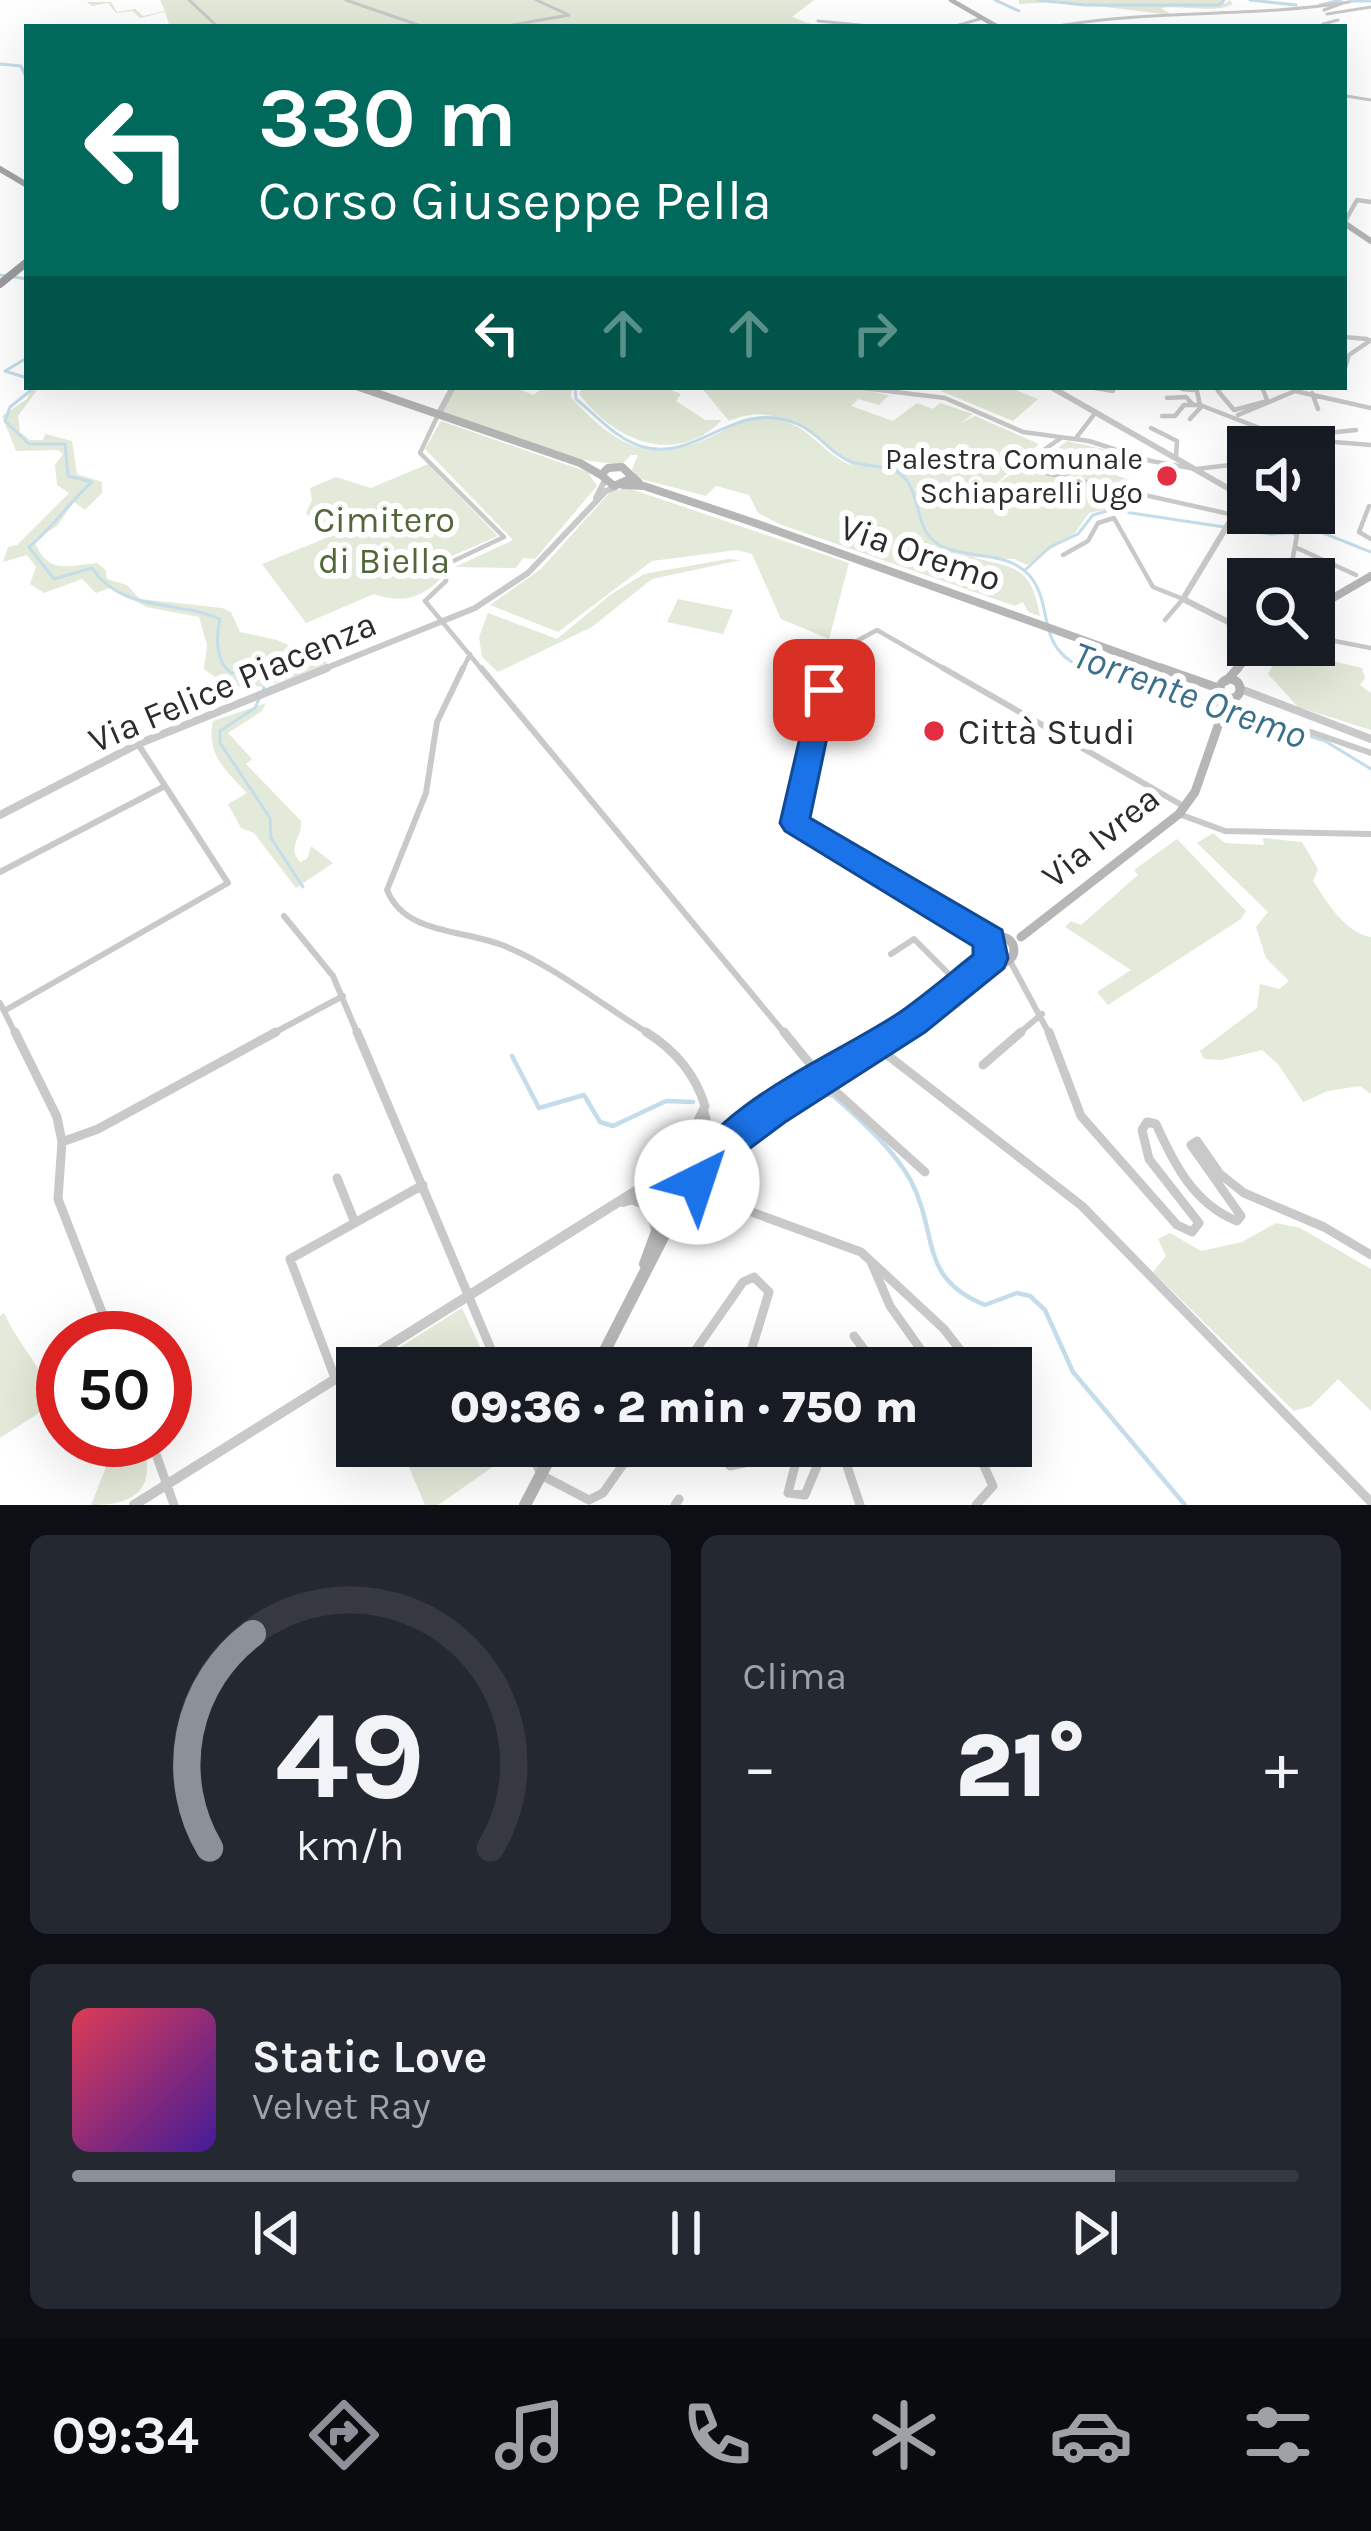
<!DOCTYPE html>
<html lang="it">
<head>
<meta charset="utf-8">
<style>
	body { margin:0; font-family:Karla,sans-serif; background:#242831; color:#f1f3f6; height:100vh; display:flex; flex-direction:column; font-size:45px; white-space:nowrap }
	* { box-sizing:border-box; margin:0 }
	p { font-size:39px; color:#9ea1a6 }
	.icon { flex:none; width:66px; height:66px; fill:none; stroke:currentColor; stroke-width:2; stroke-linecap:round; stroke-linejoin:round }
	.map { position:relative; height:1505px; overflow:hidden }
	.sheet { display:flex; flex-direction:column; gap:30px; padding:30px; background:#0d0f14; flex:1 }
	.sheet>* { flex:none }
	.hud { position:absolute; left:24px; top:24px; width:1323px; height:366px; border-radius:0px; box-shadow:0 12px 48px #0002; background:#00695c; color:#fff; overflow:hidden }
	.controls { position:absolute; left:1227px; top:426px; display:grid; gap:24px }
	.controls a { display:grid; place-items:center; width:108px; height:108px; border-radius:0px; background:#171b24; box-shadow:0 12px 48px #0002; font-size:60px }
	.speed { position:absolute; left:36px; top:1311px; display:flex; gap:24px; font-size:60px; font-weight:700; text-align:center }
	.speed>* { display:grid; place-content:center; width:156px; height:156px; border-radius:50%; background:#171b24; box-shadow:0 12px 48px #0002; line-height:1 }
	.speed .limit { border:18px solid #d22; background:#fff; color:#111 }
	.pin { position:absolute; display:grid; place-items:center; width:102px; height:102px; color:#fff; margin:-51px; border-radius:24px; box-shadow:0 6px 18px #0006 }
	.me { position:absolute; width:132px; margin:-66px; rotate:41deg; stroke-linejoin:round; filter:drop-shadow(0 0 9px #0008) }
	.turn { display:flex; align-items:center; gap:42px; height:252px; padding:0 36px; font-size:54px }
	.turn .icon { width:156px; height:156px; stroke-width:2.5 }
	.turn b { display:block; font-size:84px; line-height:102px }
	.lanes { display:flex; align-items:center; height:114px; padding:0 36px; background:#0003; justify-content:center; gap:60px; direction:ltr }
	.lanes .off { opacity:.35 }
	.big { font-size:90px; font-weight:800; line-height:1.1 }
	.sheet .card { flex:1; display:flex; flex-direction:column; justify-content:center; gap:18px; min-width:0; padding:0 42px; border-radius:18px; background:#242831 }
	.sheet .dial { align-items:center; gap:0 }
	.dial svg { height:312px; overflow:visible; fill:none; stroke:#363941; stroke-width:7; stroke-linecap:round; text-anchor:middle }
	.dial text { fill:#f1f3f6; stroke:none }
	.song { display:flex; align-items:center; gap:36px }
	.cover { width:144px; height:144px; border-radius:18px; background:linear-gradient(135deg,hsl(350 70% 55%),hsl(260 70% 35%)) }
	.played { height:12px; border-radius:6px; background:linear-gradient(90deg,#8c9099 85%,#363941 85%) }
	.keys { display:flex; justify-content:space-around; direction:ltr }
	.heat { display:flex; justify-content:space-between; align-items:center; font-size:66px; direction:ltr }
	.sheet .tiles { flex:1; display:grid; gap:30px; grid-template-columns:1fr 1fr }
	.card:last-child { grid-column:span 2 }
	.trip { position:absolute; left:336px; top:1347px; width:696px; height:120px; border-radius:0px; background:#171b24; box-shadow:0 12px 48px #0002; font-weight:800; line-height:120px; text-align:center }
	.tabs { display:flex; height:192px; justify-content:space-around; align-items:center; background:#090b0e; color:#9ea1a6 }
	.tabs .icon { width:84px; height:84px }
	.tabs .active { color:#8c9099 }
	.tabs b { font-size:54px; color:#f1f3f6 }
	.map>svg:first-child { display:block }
	.green { fill:#e3ead9 }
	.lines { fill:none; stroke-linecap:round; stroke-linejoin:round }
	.stream-far1 { stroke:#c5ddea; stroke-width:3 }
	.stream { stroke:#c5ddea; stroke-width:4.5 }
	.minor-far3 { stroke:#c9c9c9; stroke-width:3 }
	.minor-far2 { stroke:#c9c9c9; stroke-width:4.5 }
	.minor-far1 { stroke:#c9c9c9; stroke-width:6 }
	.minor { stroke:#c9c9c9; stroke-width:9 }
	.tertiary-far3 { stroke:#c9c9c9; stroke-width:3 }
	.tertiary-far2 { stroke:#c9c9c9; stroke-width:6 }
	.tertiary-far1 { stroke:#c9c9c9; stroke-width:8 }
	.tertiary { stroke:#c9c9c9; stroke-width:10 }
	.secondary-far4 { stroke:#b6b6b6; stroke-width:4.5 }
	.secondary-far3 { stroke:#b6b6b6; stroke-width:6 }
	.secondary-far2 { stroke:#b6b6b6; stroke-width:8 }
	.secondary-far1 { stroke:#b6b6b6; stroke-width:9 }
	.secondary { stroke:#b6b6b6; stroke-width:12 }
	.primary { stroke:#a4a4a4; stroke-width:6 }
	.trunk { stroke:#9c9c9c; stroke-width:8 }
	.route { fill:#1a73e8; stroke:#114b97; stroke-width:3 }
	.poi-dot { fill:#e42e41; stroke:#fff; stroke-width:4.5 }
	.labels { text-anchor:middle; stroke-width:12; stroke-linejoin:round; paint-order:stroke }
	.far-poi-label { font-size:30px; fill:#2c2c2c; stroke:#fff; text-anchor:end }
	.park-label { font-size:36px; fill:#51673a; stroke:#fff }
	.street-label { font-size:36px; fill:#2c2c2c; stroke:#fff }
	.poi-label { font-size:36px; fill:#2c2c2c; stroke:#fff; text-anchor:start }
	.water-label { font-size:39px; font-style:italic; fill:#3b708d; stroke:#fff }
</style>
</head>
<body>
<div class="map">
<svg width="1371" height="1505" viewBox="0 0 1371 1505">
	<rect width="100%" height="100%" fill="#fff"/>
	<path class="green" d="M 160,0 L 814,0 L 792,17 L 819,27 L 170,27 L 165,12 L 140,18 L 133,11 L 116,13 L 108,3 L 92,6 L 87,2 L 111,2 L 117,12 L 135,9 L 143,16 L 165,11 Z
		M 1019,0 L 1223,0 L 1225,4 L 1229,0 L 1233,4 C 1215,14 1183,5 1161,8 L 1172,15 C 1124,10 1070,0 1019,4 Z
		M 456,387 L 514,387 L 533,395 L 545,387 L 572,387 L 571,397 C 618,448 650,466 715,435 C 730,428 739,417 757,417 C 811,418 814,450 853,466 C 817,440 781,398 729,421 L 701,387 L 846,387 L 889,395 L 879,405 L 858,399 L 851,406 L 893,421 L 917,403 L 933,409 L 940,403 L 973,414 L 961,423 L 975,416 L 1039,444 L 995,485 L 1017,470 L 1026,473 L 1067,441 L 1108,450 L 1101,470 L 1130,480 L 1119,507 L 1089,513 L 1075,533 L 1027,565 L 1014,559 L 972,557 C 1015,569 1031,564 1040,616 L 1028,612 L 1023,602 L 1015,606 L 779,524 L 758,513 L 749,495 L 716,486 L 706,496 L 637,478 L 632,469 L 638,455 L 631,455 L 621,465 L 583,460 L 442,413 Z
		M 582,387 L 664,387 L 681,394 L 676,401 L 705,420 L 722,420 C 675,468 614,440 579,394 Z
		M 945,387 L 1008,387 L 1038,399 L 1013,421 L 941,391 Z
		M 31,389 L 38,389 L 18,416 L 20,432 L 30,440 L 43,440 L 45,434 L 72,441 L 77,474 L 102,482 L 102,493 L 85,510 L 74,502 L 57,526 L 34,540 C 47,575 68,566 97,563 L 106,570 L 107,579 L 127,585 L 140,599 L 222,608 L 231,612 L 240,632 L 277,640 L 328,663 C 284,680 246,704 204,669 L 207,645 L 199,617 L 146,607 L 112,587 L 96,593 L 82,579 L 44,593 L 30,584 L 36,567 L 27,555 L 3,562 L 8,547 L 17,545 L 69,493 L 57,485 L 55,465 L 63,454 L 58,450 L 16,451 L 2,416 L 27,399 Z
		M 441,421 L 588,472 L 597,486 L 535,559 L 523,558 L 516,568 L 455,567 L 513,540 L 425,449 Z
		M 428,464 L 498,536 L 438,562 L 441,578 C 423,598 401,604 374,594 L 306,623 L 262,564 L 326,538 L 306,513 L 312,500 L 310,488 L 336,477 L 371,488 Z
		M 628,488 L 849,563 L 829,639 L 781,619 L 752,554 L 737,550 L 652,561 L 558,632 L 490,605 L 541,569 L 611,491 Z
		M 728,559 L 741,560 L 652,579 L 592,627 L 498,672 L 482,657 L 479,637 L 488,613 L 557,639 L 610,595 L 644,574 Z
		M 678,599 L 733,610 L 723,634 L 667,622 Z
		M 1289,651 L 1362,668 L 1365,678 L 1360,685 L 1371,693 L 1371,730 L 1298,707 L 1268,674 L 1279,654 Z
		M 266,703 L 262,711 L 228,733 L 252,759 L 246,764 L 301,821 C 303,839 286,845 300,862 L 307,859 L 311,846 L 333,863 L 296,888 L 254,833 L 241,828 L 228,804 L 247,793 C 225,770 206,754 213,721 Z
		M 1213,833 L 1225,843 L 1264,845 L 1263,838 L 1302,842 L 1318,869 L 1313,881 C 1327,902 1345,933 1371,937 L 1371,1094 L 1360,1086 L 1328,1091 L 1303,1102 L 1278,1064 L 1262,1050 L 1221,1060 L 1204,1059 L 1200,1051 L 1257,1008 L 1260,984 L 1279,989 L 1289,981 L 1266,958 L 1256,927 L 1268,912 L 1197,843 Z
		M 1177,839 L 1246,911 L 1241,919 L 1108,1005 L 1097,992 L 1131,970 L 1065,927 L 1071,921 L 1081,925 L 1138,875 L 1134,870 Z
		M 1276,1223 L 1300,1228 L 1371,1269 L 1371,1411 L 1338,1379 L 1311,1406 L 1294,1411 L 1153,1272 L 1166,1256 L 1158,1239 L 1170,1233 L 1201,1251 L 1242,1242 Z
		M 462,1308 L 490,1368 L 367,1368 Z
		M 4,1313 C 21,1349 43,1366 53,1404 L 0,1438 L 0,1316 Z
		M 142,1441 C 157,1487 138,1505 91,1505 L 110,1457 L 116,1460 Z
		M 400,1446 L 523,1446 L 438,1505 L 425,1505 Z"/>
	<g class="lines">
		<path class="stream-far1" d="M 995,0 L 1019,11
			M 1038,0 L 1085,5 L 1219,5 L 1224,0
			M 1250,0 L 1296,5
			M 1351,1 L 1371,1
			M 1320,5 L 1341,0
			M 0,64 L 21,66 L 27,80
			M 0,275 L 27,279
			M 27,358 L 5,371 L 27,378
			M 35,387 L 10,407 L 5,421 L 29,444 L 65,444 L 68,476 L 92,482 C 68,503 54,527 29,547 L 54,579 L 92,568 C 122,613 177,600 220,619 C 216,637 215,661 231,673 L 258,671 L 264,688 L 255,708 L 220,731 L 220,743 L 270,818 L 271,838 L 303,887
			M 575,387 L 576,399 C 596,415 617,440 643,447 C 701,462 734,396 800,425 C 820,434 831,455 852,462 C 869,468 890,463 904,477 C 923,499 913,533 943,547 C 970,559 1007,551 1029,575 C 1053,602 1037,640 1072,662 C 1116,688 1174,689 1221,707
			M 1025,570 L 1050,547 L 1078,534 L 1093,515 L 1111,510 L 1271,534 L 1318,531 L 1371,552
			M 1230,711 L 1325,741 L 1371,769"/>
		<path class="stream" d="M 512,1056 L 539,1108 L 584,1095 L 600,1122 L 613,1126 L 666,1101 L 693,1102
			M 809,1101 L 823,1093 L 834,1096 C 861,1121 893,1148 911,1181 C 939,1235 918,1278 985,1305 L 1017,1293 L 1030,1296 L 1045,1310 L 1073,1372 L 1185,1505
			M 729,1153 L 777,1119"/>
		<path class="minor-far3" d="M 189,0 L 218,27
			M 1324,10 L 1343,3
			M 1327,14 L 1371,7
			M 818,21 L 880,27
			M 1323,24 L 1338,20
			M 959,25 L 983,18
			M 501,27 L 569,15 L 536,0
			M 1053,27 C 1151,9 1251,18 1349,2
			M 1346,96 L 1371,100"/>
		<path class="minor-far2" d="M 1344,223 L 1357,200 L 1371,202
			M 1344,337 L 1367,339
			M 1345,368 L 1349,355 L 1371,340
			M 854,387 L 945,398 L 1023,432 L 1089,441 L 1151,461 L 1196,469 L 1248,463
			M 1089,387 L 1113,391 L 1114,387
			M 1196,387 L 1200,405 L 1285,438 L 1371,445
			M 1262,387 L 1267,400
			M 1182,389 L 1193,390
			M 1218,391 L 1234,410 L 1264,402
			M 1312,393 L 1318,409
			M 1167,398 L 1186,397 L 1193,405
			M 438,415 L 420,453 L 504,537 L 447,564 L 446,581 L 425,601 L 483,671
			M 1238,415 L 1295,391 L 1371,408
			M 1162,416 L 1175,416 L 1184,405 L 1200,405
			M 1190,419 L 1202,406
			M 1151,428 L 1177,441 L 1176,457
			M 1244,434 L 1254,427
			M 1288,437 L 1356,430
			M 1061,438 L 1019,467 L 1234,515
			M 1076,438 L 1096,412
			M 1313,442 L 1319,443 L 1322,456
			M 1288,447 L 1304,442
			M 1369,506 L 1359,532 L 1371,539
			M 1274,513 L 1297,535 L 1289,579
			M 1297,548 L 1356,575
			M 1063,555 L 1088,541 L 1098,523 L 1114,518 L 1153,587 L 1183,599 L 1165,620
			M 1314,637 L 1371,648
			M 462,671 L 470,654
			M 829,671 L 833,654 L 877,630 L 948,671"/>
		<path class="minor-far1" d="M 463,668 L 437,722 L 426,793 L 387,890 C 405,936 467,929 507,947 C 557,968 605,1007 651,1035
			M 481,668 L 786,1035
			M 830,668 L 795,823 L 991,940
			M 943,668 L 1185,807
			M 1311,732 L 1371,753
			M 1179,814 L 1225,831 L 1371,834
			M 0,872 L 165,786
			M 284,916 L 333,976 L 358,1035
			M 891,954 L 914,939 L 957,982
			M 1010,961 L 1050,1035
			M 0,1003 L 16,1035
			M 4,1011 L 228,883 L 138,744
			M 270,1035 L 343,996
			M 1017,1035 L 1042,1014"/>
		<path class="minor" d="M 15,1032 L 57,1117 L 62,1142 L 58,1199 L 112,1338
			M 357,1032 L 499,1368
			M 646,1032 C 675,1050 695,1073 705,1106 L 678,1163
			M 784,1032 L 824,1081 L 925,1172
			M 1049,1032 L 1081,1116 L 1177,1225 L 1192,1232 L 1199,1223 L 1149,1159 L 1142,1130 L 1147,1122 L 1156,1124 C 1174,1164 1194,1204 1237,1221 L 1241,1216 L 1191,1145 L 1197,1141 L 1220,1174 L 1244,1193 L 1324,1227 L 1371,1255
			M 877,1047 L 1082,1206 L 1371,1502
			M 983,1065 L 1021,1032
			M 704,1112 L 709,1130 L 724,1134
			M 62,1142 L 98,1129 L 276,1032
			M 337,1178 L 355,1223
			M 694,1191 L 861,1252 L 944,1329 L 974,1368
			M 872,1264 L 890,1306 L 934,1368
			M 854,1336 L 878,1368
			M 683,1368 L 743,1282 L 754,1277 L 769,1292 L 746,1368
			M 798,1368 L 802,1363 L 811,1368
			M 335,1378 L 290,1259 L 423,1185
			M 151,1440 L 174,1505
			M 529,1446 L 541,1475 L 589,1500 L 603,1493 L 636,1446
			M 725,1446 L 722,1456 L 730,1466 L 753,1461 L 759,1446
			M 800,1446 L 788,1493 L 805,1495 L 822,1454 L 831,1451 L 845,1460 L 860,1505
			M 937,1446 L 945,1450 L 957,1446
			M 975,1446 L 993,1486 L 976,1505
			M 675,1505 L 679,1499"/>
		<path class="tertiary-far3" d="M 346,0 L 424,27"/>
		<path class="tertiary-far2" d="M 1051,387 L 1240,495 L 1238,508 L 1183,599 L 1248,632
			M 438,415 L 453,387
			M 596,498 L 604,482
			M 319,671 L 475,608 L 528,573 L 606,491 L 616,487"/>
		<path class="tertiary-far1" d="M 1243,690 L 1371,739
			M 0,815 L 138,744 L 327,668"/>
		<path class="tertiary" d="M 636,1201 L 650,1206 L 655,1227
			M 623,1202 L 664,1190
			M 134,1505 L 663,1174"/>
		<path class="secondary-far4" d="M 951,0 L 998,27"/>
		<path class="secondary-far3" d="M 1344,223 L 1371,241
			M 359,387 L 364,389"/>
		<path class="secondary-far2" d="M 359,387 L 580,463 L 601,475
			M 632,478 L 614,486 L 601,475 L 608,468 L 622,467 L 639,483
			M 623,485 L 644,486 L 752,522 L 1170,671
			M 1314,609 L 1371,576
			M 1235,671 L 1259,645"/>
		<path class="secondary-far1" d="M 1161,668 L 1218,688
			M1220 689a10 10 0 1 1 20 0a10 10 0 1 1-20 0Z
			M 1226,681 L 1238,668
			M988 950a13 13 0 1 1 26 0a13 13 0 1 1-26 0Z
			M 1021,937 L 1179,814 L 1195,792 L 1226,703 L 1232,698
			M 892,1035 L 992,958"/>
		<path class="secondary" d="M661 1181a18 18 0 1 1 36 0a18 18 0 1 1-36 0Z
			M 686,1164 L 743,1123 L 896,1032
			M 697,1177 L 718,1150 L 758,1120
			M 645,1264 L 670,1196
			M 596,1368 L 683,1198
			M 525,1505 L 556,1446"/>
		<path class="primary" d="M 0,169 L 27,185"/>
		<path class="trunk" d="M 0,284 L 27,262"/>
	</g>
	<path class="route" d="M 824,681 L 837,690 L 810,818 L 1002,930 L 1008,958 L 1004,968 L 925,1032 L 785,1122 L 730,1163 L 710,1195 L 697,1200 L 684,1195 L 679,1182 C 711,1104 831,1058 899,1013 C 925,995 949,974 973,955 L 973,946 L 785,831 L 780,823 L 811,690 Z"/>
	<g class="poi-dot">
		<circle cx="1167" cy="476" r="12"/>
		<circle cx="934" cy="731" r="12"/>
	</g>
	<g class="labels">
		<g class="far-poi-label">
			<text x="1143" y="469">Palestra Comunale<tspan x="1143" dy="34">Schiaparelli Ugo</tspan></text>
		</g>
		<g class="park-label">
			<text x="384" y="532">Cimitero<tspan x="384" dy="41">di Biella</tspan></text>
		</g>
		<g class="street-label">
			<text transform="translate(921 552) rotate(19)" y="13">Via Oremo</text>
			<text transform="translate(232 681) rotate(-23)" y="13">Via Felice Piacenza</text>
			<text transform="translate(1100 836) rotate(-39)" y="13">Via Ivrea</text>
		</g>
		<g class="poi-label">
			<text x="958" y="744">Città Studi</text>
		</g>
		<g class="water-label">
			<text transform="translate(1190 694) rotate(20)" y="14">Torrente Oremo</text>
		</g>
	</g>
</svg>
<div class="controls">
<a><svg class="icon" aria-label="sound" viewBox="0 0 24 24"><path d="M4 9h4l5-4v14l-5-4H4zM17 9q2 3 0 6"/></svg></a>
<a><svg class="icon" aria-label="search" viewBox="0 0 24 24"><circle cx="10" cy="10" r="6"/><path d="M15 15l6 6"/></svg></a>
</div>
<div class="speed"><div class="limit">50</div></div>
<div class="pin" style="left:824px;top:690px;background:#d93025"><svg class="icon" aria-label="arrive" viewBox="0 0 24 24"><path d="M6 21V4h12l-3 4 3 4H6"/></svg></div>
<svg class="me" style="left:697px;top:1182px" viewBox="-20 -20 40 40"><circle r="19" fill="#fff"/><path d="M0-13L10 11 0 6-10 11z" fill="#1a73e8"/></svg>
<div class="trip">09:36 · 2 min · 750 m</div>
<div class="hud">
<div class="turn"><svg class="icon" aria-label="left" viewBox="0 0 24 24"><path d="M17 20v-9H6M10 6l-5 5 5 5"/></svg><div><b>330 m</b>Corso Giuseppe Pella</div></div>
<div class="lanes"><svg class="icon" aria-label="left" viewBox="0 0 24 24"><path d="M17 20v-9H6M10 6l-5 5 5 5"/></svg><svg class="icon off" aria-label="ahead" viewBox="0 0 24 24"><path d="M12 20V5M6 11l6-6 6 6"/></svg><svg class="icon off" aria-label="ahead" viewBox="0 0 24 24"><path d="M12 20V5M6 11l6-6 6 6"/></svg><svg class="icon off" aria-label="right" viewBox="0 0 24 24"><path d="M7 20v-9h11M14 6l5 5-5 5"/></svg></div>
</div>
</div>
<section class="sheet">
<div class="tiles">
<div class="card dial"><svg viewBox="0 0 100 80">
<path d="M14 69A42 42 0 1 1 86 69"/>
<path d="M14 69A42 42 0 0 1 25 14" stroke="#8c9099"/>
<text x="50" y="56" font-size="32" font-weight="700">49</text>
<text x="50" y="72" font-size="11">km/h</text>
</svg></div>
<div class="card"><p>Clima</p>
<div class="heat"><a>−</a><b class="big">21°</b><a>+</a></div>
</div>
<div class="card">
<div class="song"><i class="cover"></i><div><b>Static Love</b><p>Velvet Ray</p></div></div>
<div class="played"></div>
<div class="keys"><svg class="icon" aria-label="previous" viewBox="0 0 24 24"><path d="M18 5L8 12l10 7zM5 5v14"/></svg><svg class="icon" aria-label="pause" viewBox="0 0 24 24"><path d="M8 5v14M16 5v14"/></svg><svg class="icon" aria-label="next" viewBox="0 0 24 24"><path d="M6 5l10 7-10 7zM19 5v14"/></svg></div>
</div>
</div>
</section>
<nav class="tabs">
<b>09:34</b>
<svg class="icon active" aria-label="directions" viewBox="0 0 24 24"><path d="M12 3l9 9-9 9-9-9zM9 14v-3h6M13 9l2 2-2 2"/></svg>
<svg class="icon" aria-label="music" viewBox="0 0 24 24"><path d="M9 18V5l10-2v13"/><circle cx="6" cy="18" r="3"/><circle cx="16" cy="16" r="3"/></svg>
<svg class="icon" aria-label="phone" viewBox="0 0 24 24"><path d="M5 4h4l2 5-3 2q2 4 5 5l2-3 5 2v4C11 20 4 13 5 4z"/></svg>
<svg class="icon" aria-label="climate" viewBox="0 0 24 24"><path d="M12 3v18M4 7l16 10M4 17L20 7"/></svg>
<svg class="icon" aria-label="car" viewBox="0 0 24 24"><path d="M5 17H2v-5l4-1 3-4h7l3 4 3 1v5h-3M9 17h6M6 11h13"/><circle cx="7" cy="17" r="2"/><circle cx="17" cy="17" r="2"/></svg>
<svg class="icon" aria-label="filters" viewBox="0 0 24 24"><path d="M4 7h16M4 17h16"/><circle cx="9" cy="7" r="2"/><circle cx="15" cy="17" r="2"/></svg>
</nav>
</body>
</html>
